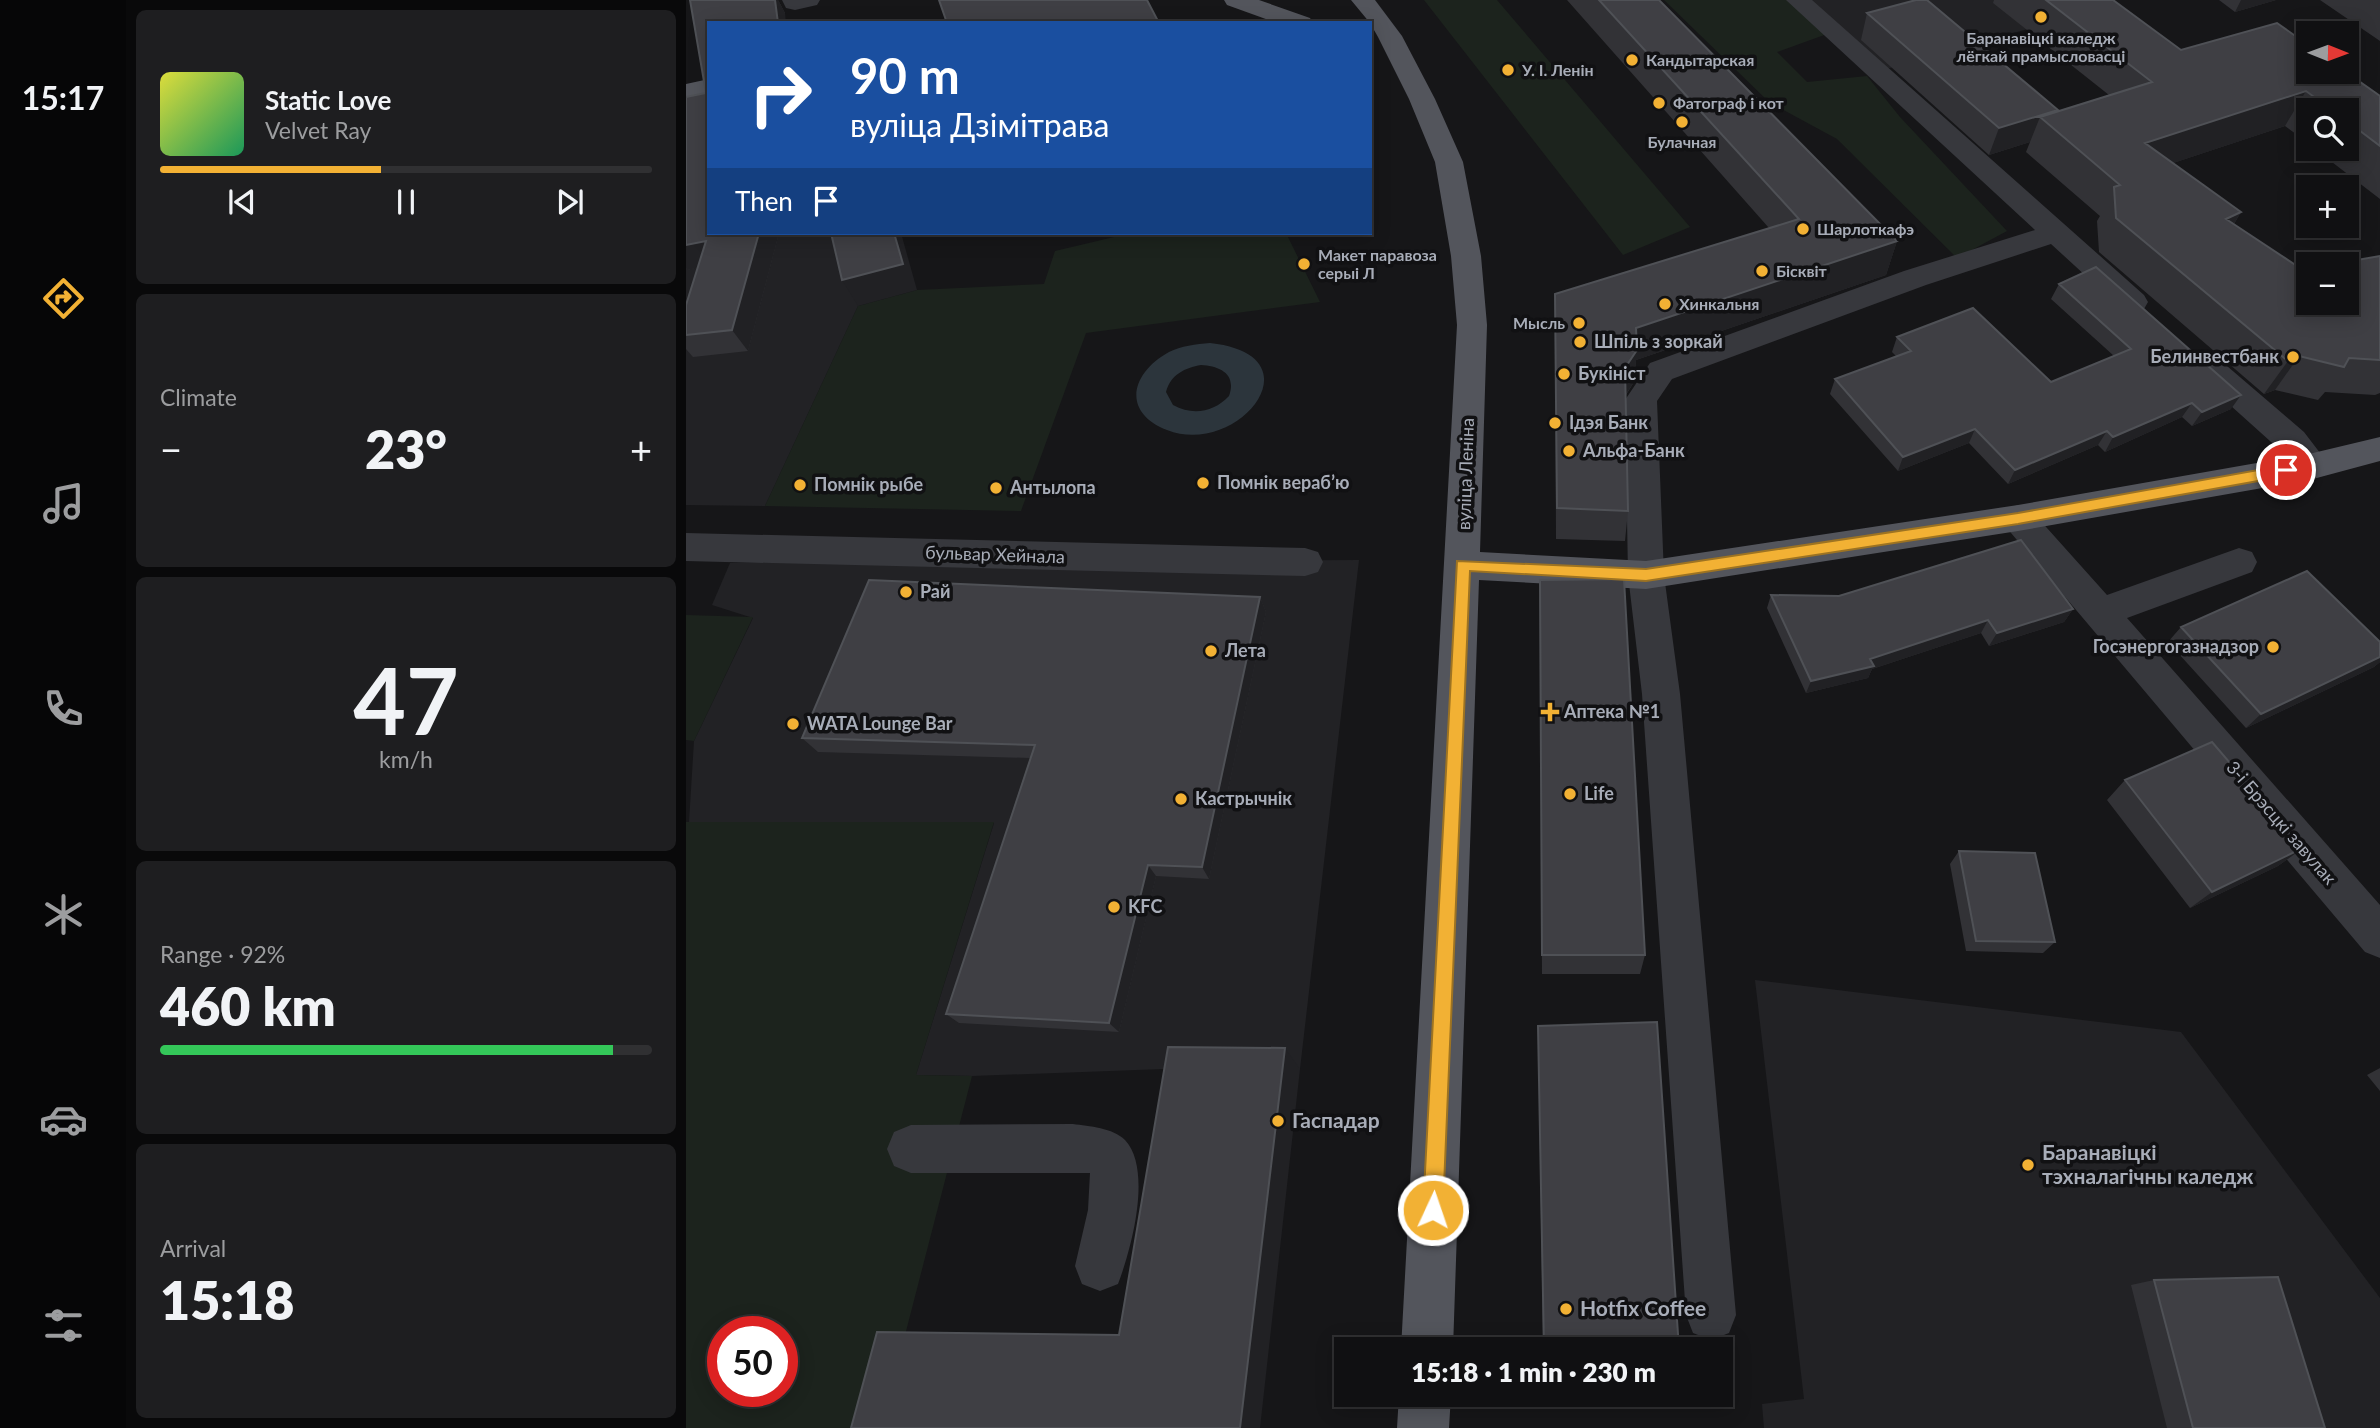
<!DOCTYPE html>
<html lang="en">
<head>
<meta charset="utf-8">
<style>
	body { margin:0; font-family:Lato,sans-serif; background:#1e1e20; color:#f1f3f6; height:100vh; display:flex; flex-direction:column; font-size:26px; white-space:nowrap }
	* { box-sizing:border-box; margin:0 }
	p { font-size:23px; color:#9c9d9f }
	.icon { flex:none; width:38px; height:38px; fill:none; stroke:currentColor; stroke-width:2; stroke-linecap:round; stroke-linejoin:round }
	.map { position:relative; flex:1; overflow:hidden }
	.panel { display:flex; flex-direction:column; gap:10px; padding:10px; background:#09090a; width:560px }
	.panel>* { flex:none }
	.top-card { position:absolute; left:21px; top:21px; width:665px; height:214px; border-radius:0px; box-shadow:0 4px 18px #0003,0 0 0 2px #303032; background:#1a4fa0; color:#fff; overflow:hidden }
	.needle { width:46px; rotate:91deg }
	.controls { position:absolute; left:1610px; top:21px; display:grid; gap:14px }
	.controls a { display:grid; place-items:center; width:63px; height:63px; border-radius:0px; background:#101012; box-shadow:0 4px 18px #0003,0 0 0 2px #303032; font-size:35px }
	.speed { position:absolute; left:21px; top:1316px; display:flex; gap:14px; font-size:35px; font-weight:700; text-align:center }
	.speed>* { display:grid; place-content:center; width:91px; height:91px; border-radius:50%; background:#101012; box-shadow:0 4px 18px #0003,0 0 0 2px #303032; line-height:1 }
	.speed .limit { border:10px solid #d22; background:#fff; color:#111 }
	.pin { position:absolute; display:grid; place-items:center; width:60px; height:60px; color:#fff; margin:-30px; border:4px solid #fff; border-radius:50%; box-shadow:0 2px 7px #0007 }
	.me { position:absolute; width:77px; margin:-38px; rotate:3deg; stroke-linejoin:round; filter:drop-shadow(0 0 5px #0008) }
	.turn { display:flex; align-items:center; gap:24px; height:147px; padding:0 28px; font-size:32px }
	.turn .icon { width:91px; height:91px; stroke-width:2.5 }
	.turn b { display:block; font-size:49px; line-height:60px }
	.then { display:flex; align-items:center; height:66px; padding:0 28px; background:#0003; gap:14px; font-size:26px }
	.big { font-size:52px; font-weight:800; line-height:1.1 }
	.panel .tile { flex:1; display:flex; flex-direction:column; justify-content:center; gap:10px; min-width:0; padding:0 24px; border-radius:10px; background:#1e1e20 }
	.panel .dial { align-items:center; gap:0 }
	.dial b { font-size:91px; line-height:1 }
	.song { display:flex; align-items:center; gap:21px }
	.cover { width:84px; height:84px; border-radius:10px; background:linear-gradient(135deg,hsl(60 70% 55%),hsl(150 70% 35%)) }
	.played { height:7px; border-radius:4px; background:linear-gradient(90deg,#f2b134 45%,#303032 45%) }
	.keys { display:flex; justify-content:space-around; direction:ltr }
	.heat { display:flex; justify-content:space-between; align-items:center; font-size:38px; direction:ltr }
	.charge { height:10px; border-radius:5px; background:linear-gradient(90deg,#34c759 92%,#303032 0) }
	.trip { position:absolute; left:648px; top:1337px; width:399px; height:70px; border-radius:0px; background:#101012; box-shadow:0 4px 18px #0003,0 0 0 2px #303032; font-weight:800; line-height:70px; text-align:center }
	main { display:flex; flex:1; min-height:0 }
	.tab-bar { display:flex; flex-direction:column; width:126px; justify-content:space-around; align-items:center; background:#060607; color:#9c9d9f }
	.tab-bar .icon { width:49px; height:49px }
	.tab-bar .on { color:#f2b134 }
	.tab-bar b { font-size:32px; color:#f1f3f6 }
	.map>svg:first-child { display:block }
	.built { fill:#222225 }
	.green { fill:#1c231d; fill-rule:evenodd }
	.water { fill:#2c353c; fill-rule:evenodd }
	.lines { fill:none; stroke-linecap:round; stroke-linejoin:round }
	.minor { fill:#37383d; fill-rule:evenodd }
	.major { fill:#53555c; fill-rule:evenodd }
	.wall { fill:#323236 }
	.shaded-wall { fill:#212124 }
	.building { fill:#3f3f44; stroke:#4f5156; stroke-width:2 }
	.route { fill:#f2b134; stroke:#9d7322; stroke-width:2 }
	.poi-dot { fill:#f2b134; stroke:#111113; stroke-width:2.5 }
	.labels { text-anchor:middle; stroke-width:7; stroke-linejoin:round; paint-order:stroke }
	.far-poi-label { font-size:16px; font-weight:bold; fill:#a8adb8; stroke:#111113; text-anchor:start }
	.poi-label { font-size:18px; font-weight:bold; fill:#a8adb8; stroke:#111113; text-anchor:start }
	.street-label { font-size:18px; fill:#a8adb8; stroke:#111113 }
	.near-poi-label { font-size:21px; font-weight:bold; fill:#a8adb8; stroke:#111113; text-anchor:start }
</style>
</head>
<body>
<main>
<nav class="tab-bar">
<b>15:17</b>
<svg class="icon on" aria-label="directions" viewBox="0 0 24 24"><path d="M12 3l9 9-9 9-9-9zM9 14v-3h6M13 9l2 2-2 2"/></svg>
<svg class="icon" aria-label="music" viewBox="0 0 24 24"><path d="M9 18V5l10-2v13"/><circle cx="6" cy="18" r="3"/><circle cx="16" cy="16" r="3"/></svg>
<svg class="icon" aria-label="phone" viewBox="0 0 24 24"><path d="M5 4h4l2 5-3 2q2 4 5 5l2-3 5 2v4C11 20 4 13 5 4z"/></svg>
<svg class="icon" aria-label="climate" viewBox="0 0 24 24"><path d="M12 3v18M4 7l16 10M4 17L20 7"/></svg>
<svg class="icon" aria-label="car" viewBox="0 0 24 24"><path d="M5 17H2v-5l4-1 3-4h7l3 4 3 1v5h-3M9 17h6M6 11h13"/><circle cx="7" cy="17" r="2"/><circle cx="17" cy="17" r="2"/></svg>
<svg class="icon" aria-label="filters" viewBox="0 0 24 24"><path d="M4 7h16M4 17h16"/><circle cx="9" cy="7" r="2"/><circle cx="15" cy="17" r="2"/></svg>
</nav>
<section class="panel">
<div class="tile">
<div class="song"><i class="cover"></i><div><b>Static Love</b><p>Velvet Ray</p></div></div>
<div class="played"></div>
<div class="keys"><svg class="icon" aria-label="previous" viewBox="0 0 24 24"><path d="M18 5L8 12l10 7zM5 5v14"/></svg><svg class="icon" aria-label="pause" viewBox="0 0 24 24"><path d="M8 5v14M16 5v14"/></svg><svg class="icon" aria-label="next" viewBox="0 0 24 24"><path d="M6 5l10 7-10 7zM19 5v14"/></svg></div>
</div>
<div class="tile"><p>Climate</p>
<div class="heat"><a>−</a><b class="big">23°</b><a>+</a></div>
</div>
<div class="tile dial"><b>47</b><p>km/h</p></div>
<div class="tile"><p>Range · 92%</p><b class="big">460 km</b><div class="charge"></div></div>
<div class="tile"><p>Arrival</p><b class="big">15:18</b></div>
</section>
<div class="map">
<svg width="1694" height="1428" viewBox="0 0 1694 1428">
	<rect width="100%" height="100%" fill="#161618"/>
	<path class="built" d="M 1120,0 L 1386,0 L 1349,27 L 1197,70 Z
		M 0,186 L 23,233 L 154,233 L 172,306 L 79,506 L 0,505 Z
		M 673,560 L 614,1069 L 504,1068 L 286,1076 L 230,1075 L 308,823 L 3,822 L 8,741 L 67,618 L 26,605 L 44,563 Z
		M 1069,980 L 1495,1032 L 1694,1298 L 1694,1428 L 1078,1428 L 1076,1404 L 1118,1399 Z"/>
	<path class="green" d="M 738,0 L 811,0 L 1004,227 L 937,255 Z
		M 978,0 L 1104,0 L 1141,34 L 1091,52 L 1121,82 L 1181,76 L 1214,117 L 1321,231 L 1271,258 L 1151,139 L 1083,102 Z
		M 445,233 L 600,233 L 634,302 L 400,333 L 335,511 L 79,506 L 172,306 L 231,290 L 358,284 L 369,251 Z
		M 0,615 L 67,617 L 8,741 L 0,740 Z
		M 0,822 L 308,822 L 230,1075 L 286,1076 L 195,1428 L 0,1428 ZM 37,1332 L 96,1332 L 96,1391 L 37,1391 Z"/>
	<path class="water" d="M 524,343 C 635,355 552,458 481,430 C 435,412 445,373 483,352 C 495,346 510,344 524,343 ZM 515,365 C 534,366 551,374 543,396 C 528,412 507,416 487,405 L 480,392 C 485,374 499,368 515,365 Z"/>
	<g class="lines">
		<path class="minor" d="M 96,0 L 134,0 L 131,5 L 109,10 L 100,8 Z
			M 1100,0 L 1126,0 L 1458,295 L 1462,302 L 1458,309 L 1447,312 L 1436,309 L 1365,244 L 1240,285 L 986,379 L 971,401 L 978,575 L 994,694 L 1050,1315 L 1043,1333 L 1025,1340 L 1007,1333 L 1000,1315 L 956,694 L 942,575 L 939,400 L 964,363 L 1218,271 L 1349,230 Z
			M 1516,351 L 1527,354 L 1618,432 L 1644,466 L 1639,475 L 1627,479 L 1615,475 L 1594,450 L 1505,370 L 1500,362 L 1505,354 Z
			M 1332,505 L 1344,509 L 1421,595 L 1553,548 L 1566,552 L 1571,562 L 1566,572 L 1441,618 L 1694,905 L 1694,958 L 1679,952 L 1320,527 L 1315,518 L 1320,509 Z
			M 0,533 L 619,548 L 632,552 L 637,562 L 632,572 L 619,576 L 0,561 Z
			M 387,1124 C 403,1126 427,1128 439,1140 C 467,1170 445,1250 432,1284 L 414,1291 L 396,1284 L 389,1266 L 402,1210 L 404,1173 L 225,1173 L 208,1166 L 201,1149 L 208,1132 L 225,1125 Z"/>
		<path class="major" d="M 538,0 L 573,0 L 624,18 L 627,23 L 591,23 L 541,5 Z
			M 665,0 L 689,0 L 716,36 L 749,99 L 777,162 L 795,256 L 801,325 L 794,552 L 960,561 L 1332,505 L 1627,453 L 1694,437 L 1694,461 L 1627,479 L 1332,531 L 960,589 L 793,580 L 767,1349 L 715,1349 L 771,325 L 765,256 L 749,162 L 723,99 L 692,37 L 684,23 Z
			M 23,79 L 23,95 L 0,100 L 0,84 Z
			M 713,1395 L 765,1395 L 763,1428 L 711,1428 Z"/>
	</g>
	<path class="wall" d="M 4,0 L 92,0 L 99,13 L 23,233 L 93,233 L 62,351 L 7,357 L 0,349 L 0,305 L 12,267 L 1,270 L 0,268 L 0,97 L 20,93 Z
		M 881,0 L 973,0 L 1211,241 L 1200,275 L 950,360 L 948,382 L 940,395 L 942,511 L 939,541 L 870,539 L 869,294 L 1083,228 Z
		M 1308,0 L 1427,0 L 1495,50 L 1694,96 L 1694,199 L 1629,149 L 1661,149 L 1661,110 L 1622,110 L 1622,143 L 1599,126 L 1487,163 L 1555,212 L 1548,224 L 1617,270 L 1694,256 L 1694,393 L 1689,395 L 1639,392 L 1632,400 L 1589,390 L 1578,394 L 1413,252 L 1411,221 L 1414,216 L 1340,152 L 1344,142 L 1303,155 L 1175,40 L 1181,13 L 1372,110 L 1372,111 L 1423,95 L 1307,3 Z
		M 1533,0 L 1590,0 L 1549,12 Z
		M 1634,0 L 1694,0 L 1694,41 Z
		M 1373,284 L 1545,409 L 1506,426 L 1496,417 L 1419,452 L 1412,445 L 1322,484 L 1283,443 L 1212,471 L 1144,394 L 1149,379 L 1210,356 L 1206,352 L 1211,337 L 1365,382 L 1428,356 L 1365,299 Z
		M 1085,595 L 1387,609 L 1378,622 L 1303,646 L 1295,633 L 1186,669 L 1182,678 L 1120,693 L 1081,608 Z
		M 574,597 L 580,612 L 523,879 L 470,876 L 433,1032 L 273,1023 L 260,1014 L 344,758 L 132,752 L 116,738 Z
		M 854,609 L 959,955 L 954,974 L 856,974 Z
		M 1495,627 L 1694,642 L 1694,662 L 1688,667 L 1560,728 L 1482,642 Z
		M 1439,780 L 1617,848 L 1592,866 L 1504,908 L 1421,800 Z
		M 1273,851 L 1369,942 L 1357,953 L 1280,951 L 1264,864 Z
		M 852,1026 L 993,1349 L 857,1349 Z
		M 1694,1068 L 1694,1091 L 1681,1075 Z
		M 1468,1280 L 1639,1428 L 1481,1428 L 1445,1285 Z"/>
	<path class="shaded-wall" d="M 89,0 L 92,0 L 99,13 L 100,23 L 92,23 Z
		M 1555,0 L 1590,0 L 1549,12 Z
		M 1620,91 L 1599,126 L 1442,178 L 1459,143 Z
		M 1372,110 L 1365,127 L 1354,117 L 1344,142 L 1303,155 L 1313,128 Z
		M 1555,212 L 1534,247 L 1540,219 Z
		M 73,233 L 93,233 L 62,351 L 46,330 Z
		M 208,233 L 215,233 L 231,290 L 172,306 L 156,280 Z
		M 20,241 L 36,262 L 1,270 L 0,268 L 0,245 Z
		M 1211,241 L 1200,275 L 950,360 L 948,382 L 936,400 L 939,368 L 950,328 Z
		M 1613,356 L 1589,390 L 1578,394 L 1602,361 Z
		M 1555,395 L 1545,409 L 1506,426 L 1516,412 Z
		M 1506,403 L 1496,417 L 1419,452 L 1427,437 Z
		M 1289,429 L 1283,443 L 1212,471 L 1217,457 Z
		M 1421,431 L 1412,445 L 1322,484 L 1329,470 Z
		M 574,597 L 580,612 L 523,879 L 516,867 Z
		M 1387,609 L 1378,622 L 1303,646 L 1311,633 Z
		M 1302,620 L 1295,633 L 1186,669 L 1182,678 L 1120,693 L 1125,681 L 1184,659 Z
		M 1694,657 L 1694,662 L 1688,667 L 1560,728 L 1575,714 Z
		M 1617,848 L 1592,866 L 1504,908 L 1526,892 Z
		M 462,865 L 470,876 L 433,1032 L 423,1023 Z
		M 599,1048 L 614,1069 L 574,1428 L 554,1428 Z"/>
	<path class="building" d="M 4,0 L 89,0 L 92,23 L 23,23 L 23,233 L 73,233 L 46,330 L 0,335 L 0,305 L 20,241 L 0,245 L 0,97 L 20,93 Z
		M 253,0 L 461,0 L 473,23 L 261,23 Z
		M 913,0 L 973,0 L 1211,241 L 950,328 L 951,350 L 939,368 L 942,511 L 871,508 L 869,294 L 1113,219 Z
		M 1230,0 L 1241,0 L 1372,110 L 1313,128 L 1181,13 Z
		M 1360,0 L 1427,0 L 1495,50 L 1591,23 L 1622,45 L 1622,72 L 1660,72 L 1694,96 L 1694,146 L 1661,121 L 1661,110 L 1646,110 L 1620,91 L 1459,143 L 1555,212 L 1540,219 L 1617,270 L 1622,269 L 1622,303 L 1661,303 L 1661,264 L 1648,264 L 1694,256 L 1694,360 L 1663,358 L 1658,367 L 1613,356 L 1602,361 L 1430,218 L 1428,187 L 1434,185 L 1354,117 L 1466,82 Z
		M 145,233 L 208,233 L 217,264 L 156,280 Z
		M 1410,267 L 1555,395 L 1516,412 L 1506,403 L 1427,437 L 1421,431 L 1329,470 L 1289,429 L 1217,457 L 1149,379 L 1225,351 L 1211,337 L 1287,308 L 1365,382 L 1445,349 L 1373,284 Z
		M 1335,540 L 1387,609 L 1311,633 L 1302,620 L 1184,659 L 1188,666 L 1125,681 L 1085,595 L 1153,596 Z
		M 1621,571 L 1694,642 L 1694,657 L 1575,714 L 1495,627 Z
		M 938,579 L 959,955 L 856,955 L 854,580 Z
		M 183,580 L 574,597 L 516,867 L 462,865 L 423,1023 L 260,1014 L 349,745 L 116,738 Z
		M 1526,742 L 1617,848 L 1526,892 L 1439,780 Z
		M 1273,851 L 1349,853 L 1369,942 L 1290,941 Z
		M 971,1022 L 993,1349 L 858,1349 L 852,1026 Z
		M 482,1047 L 599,1048 L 554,1428 L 165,1428 L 191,1332 L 433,1335 Z
		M 1592,1277 L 1639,1428 L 1507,1428 L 1468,1280 Z
		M 859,1395 L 995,1395 L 996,1408 L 859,1408 Z"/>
	<path class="route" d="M 1600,465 L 1607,470 L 1600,476 L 1332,524 L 960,581 L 784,571 L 757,1210 L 754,1217 L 747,1220 L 740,1217 L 737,1210 L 771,561 L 960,569 L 1332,513 Z"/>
	<g class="poi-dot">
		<circle cx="1355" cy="17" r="7"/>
		<circle cx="946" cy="60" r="7"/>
		<circle cx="822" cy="70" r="7"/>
		<circle cx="973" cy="103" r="7"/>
		<circle cx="996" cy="122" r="7"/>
		<circle cx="1117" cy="229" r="7"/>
		<circle cx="618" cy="264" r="7"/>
		<circle cx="1076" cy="271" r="7"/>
		<circle cx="979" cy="304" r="7"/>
		<circle cx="893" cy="323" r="7"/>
		<circle cx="894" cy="342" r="7"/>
		<circle cx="1607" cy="357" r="7"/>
		<circle cx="878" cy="374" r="7"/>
		<circle cx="869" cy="423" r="7"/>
		<circle cx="883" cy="451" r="7"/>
		<circle cx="517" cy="483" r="7"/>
		<circle cx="114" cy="485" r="7"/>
		<circle cx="310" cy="488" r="7"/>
		<circle cx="220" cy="592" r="7"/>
		<circle cx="1587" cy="647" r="7"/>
		<circle cx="525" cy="651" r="7"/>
		<path d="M860.5 701.5h7v7h7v7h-7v7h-7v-7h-7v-7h7z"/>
		<circle cx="107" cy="724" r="7"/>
		<circle cx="884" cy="794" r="7"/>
		<circle cx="495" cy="799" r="7"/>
		<circle cx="428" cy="907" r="7"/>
		<circle cx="592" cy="1121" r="7"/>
		<circle cx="1342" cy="1165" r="7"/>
		<circle cx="880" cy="1309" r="7"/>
	</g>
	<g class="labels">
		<g class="far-poi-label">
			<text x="1355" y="44" text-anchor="middle">Баранавіцкі каледж<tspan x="1355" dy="18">лёгкай прамысловасці</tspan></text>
			<text x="960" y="66">Кандытарская</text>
			<text x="836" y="76">У. І. Ленін</text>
			<text x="987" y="109">Фатограф і кот</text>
			<text x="996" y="148" text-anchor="middle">Булачная</text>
			<text x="1131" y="235">Шарлоткафэ</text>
			<text x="632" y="261">Макет паравоза<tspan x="632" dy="18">серыі Л</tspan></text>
			<text x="1090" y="277">Бісквіт</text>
			<text x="993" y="310">Хинкальня</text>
			<text x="879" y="329" text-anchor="end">Мысль</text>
		</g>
		<g class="poi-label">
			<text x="908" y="348">Шпіль з зоркай</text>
			<text x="1593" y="363" text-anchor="end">Белинвестбанк</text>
			<text x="892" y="380">Букініст</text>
			<text x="883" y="429">Ідэя Банк</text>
			<text x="897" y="457">Альфа-Банк</text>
			<text x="531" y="489">Помнік верабʼю</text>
			<text x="128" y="491">Помнік рыбе</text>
			<text x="324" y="494">Антылопа</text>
			<text x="234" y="598">Рай</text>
			<text x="1573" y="653" text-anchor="end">Госэнергогазнадзор</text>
			<text x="539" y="657">Лета</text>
			<text x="878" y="718">Аптека №1</text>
			<text x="121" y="730">WATA Lounge Bar</text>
			<text x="898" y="800">Life</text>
			<text x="509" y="805">Кастрычнік</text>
			<text x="442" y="913">KFC</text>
		</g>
		<g class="street-label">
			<text transform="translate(780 474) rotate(-88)" y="6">вуліца Леніна</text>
			<text transform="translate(309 555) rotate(2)" y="6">бульвар Хейнала</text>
			<text transform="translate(1595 823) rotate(49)" y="6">3-і Брэсцкі завулак</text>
		</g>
		<g class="near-poi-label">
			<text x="606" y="1128">Гаспадар</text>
			<text x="1356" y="1160">Баранавіцкі<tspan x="1356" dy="24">тэхналагічны каледж</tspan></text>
			<text x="894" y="1316">Hotfix Coffee</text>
		</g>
	</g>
</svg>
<div class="controls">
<a><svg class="needle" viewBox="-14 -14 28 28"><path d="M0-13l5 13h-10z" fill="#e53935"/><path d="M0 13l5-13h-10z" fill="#9c9d9f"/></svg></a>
<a><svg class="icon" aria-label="search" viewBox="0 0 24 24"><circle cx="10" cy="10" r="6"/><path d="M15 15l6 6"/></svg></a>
<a>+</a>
<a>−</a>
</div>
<div class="speed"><div class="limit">50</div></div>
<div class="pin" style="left:1600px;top:470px;background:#d93025"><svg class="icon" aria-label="arrive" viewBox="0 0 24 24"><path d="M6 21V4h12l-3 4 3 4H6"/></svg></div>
<svg class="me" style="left:747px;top:1210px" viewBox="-20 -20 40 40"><circle r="17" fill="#f2b134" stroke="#fff" stroke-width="3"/><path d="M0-11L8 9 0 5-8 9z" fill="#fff"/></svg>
<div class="trip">15:18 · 1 min · 230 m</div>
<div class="top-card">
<div class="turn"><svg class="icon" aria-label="right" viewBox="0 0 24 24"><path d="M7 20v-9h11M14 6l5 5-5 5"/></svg><div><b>90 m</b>вуліца Дзімітрава</div></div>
<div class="then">Then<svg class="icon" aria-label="arrive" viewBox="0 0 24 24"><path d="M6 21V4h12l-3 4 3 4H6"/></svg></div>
</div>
</div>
</main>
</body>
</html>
